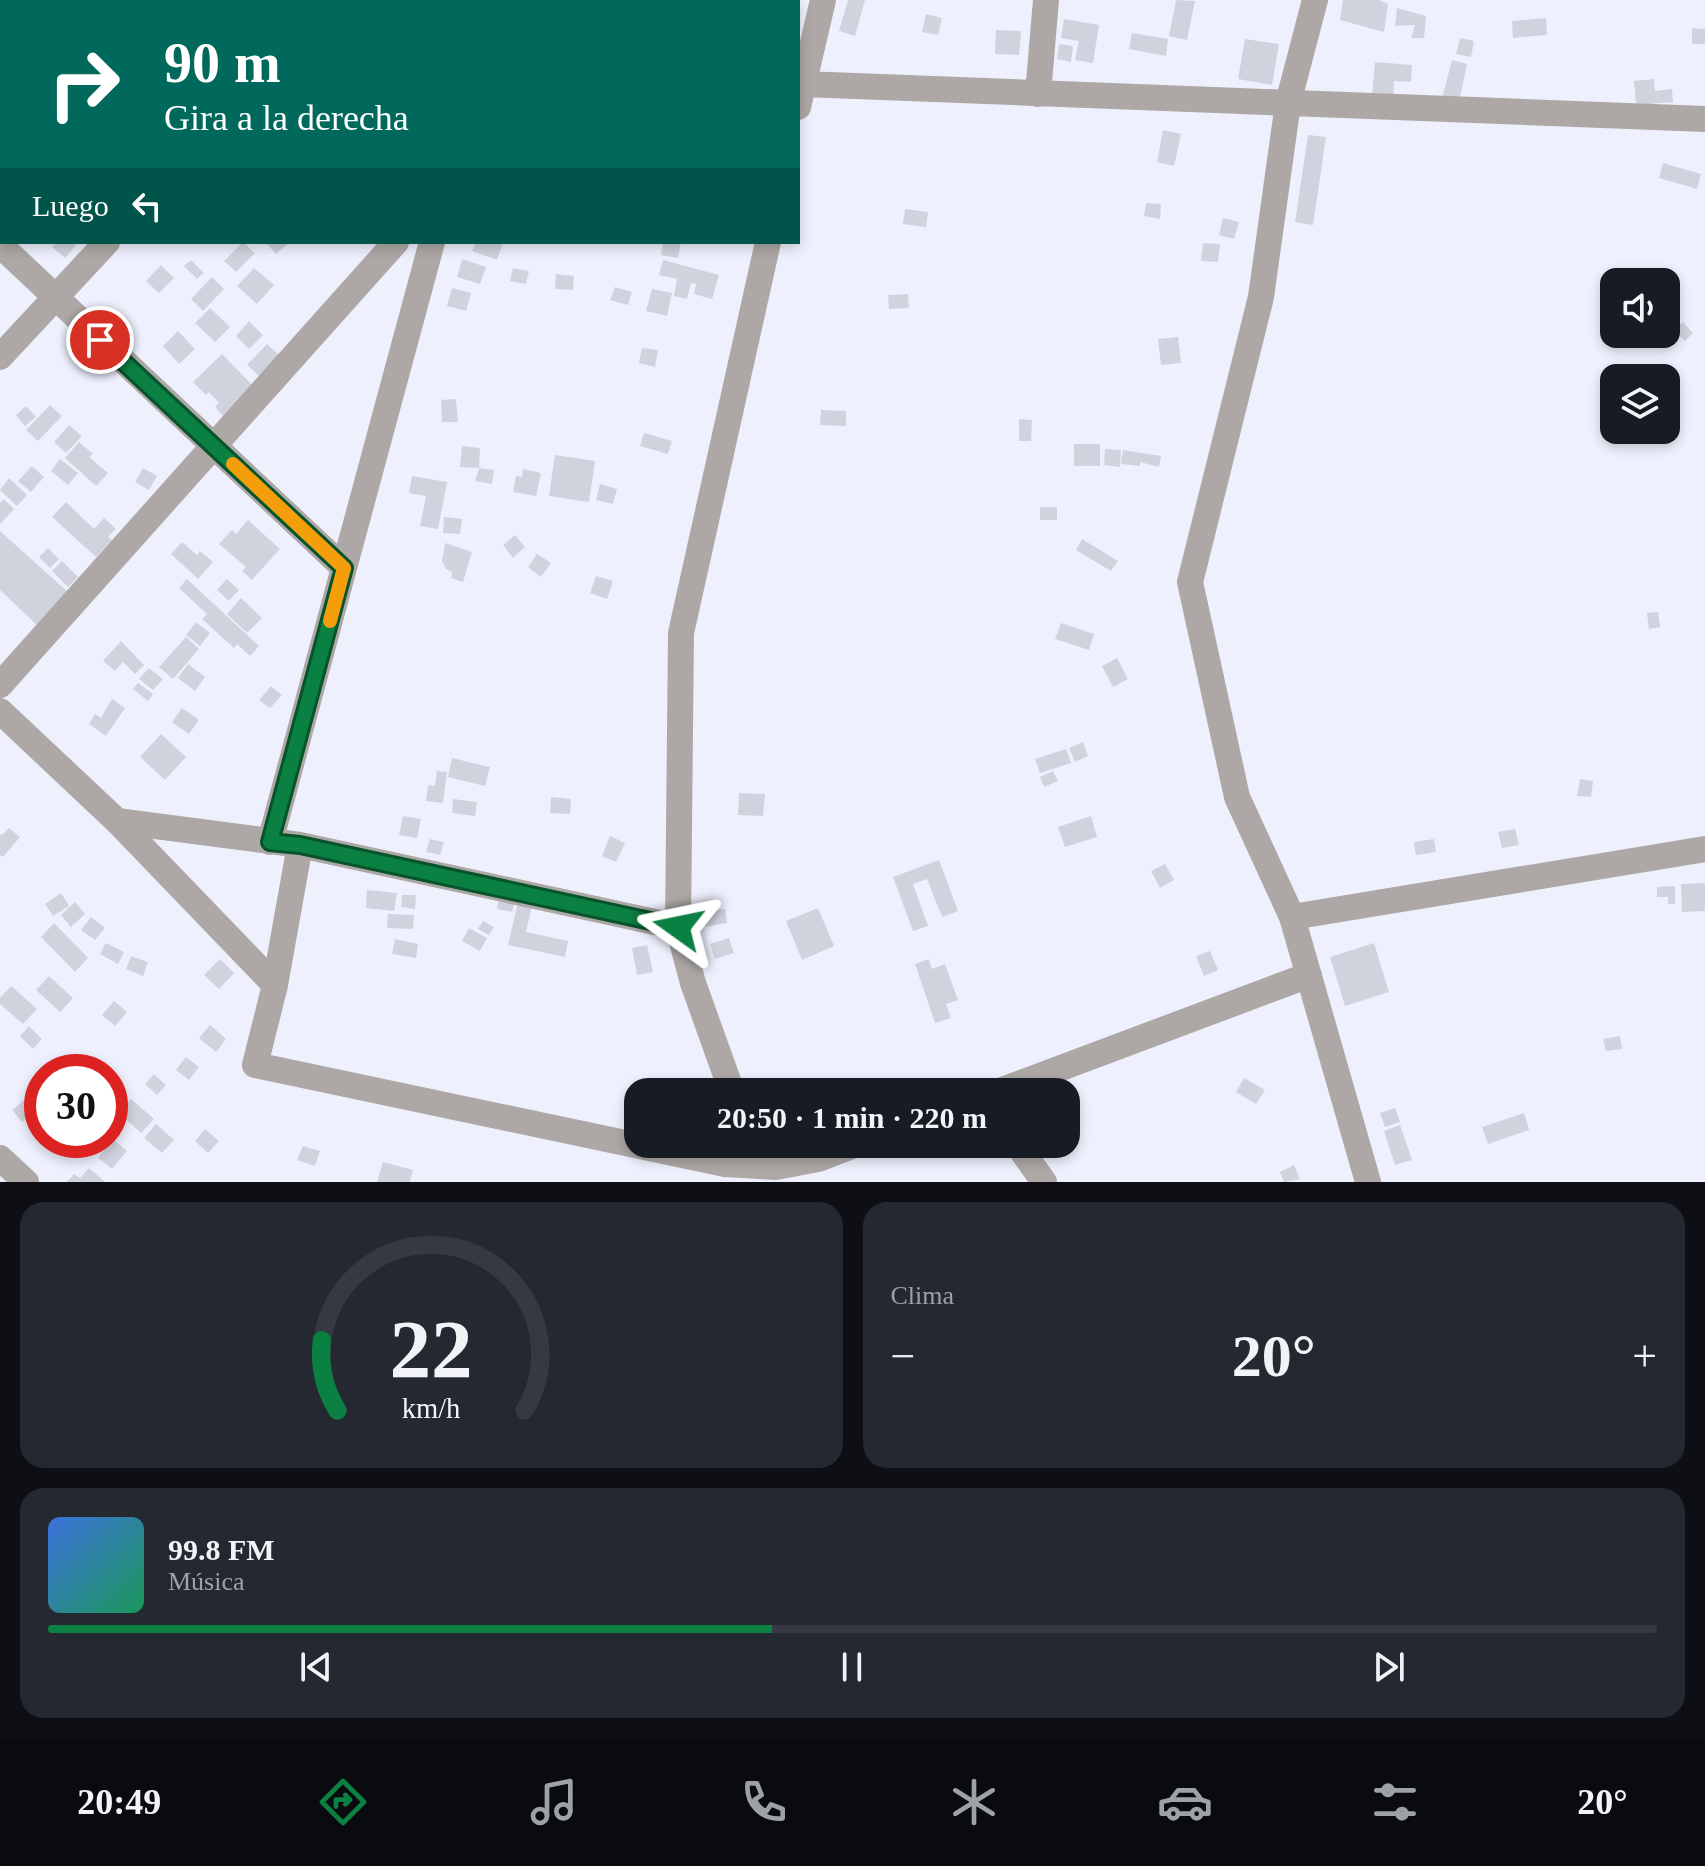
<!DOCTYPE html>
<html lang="es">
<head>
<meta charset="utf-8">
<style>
	body { margin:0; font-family:Georgia,serif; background:#242831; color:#f1f3f6; height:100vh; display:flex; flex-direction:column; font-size:30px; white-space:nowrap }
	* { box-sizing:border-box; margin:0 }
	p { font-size:26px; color:#9ea1a6 }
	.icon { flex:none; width:44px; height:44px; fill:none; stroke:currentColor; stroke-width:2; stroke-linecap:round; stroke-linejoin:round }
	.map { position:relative; height:1182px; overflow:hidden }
	.sheet { display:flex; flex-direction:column; gap:20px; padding:20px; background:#0d0f14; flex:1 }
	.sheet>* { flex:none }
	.guide { position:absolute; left:0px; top:0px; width:800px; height:244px; box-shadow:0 4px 12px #0003; background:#00695c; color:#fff; overflow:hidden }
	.tools { position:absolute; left:1600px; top:268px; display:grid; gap:16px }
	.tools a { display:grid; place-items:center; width:80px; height:80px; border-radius:16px; background:#171b24; box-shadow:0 4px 12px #0003; font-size:40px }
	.speed { position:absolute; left:24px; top:1054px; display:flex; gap:16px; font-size:40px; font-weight:700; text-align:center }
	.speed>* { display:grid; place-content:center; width:104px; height:104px; border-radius:50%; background:#171b24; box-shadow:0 4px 12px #0003; line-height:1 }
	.speed .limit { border:12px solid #d22; background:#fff; color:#111 }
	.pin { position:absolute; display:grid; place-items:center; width:68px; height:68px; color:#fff; margin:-34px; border:4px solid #fff; border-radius:50%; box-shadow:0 2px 8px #0007 }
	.me { position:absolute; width:88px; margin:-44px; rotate:282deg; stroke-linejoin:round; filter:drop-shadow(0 0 6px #0008) }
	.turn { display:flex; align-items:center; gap:28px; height:168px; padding:0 32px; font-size:36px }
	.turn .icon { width:104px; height:104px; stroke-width:2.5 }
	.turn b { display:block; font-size:56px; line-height:68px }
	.then { display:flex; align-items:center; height:76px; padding:0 32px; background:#0003; gap:16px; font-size:30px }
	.big { font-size:60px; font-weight:700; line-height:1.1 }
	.sheet .card { flex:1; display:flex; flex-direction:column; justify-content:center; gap:12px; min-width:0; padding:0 28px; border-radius:24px; background:#242831 }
	.sheet .dial { align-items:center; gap:0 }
	.dial svg { height:208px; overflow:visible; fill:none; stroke:#363941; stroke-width:7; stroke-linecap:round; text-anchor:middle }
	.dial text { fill:#f1f3f6; stroke:none }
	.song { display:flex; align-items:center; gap:24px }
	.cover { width:96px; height:96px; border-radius:12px; background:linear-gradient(135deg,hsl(220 70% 55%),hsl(150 70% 35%)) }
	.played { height:8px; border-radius:4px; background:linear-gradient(90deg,#0b8043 45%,#363941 45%) }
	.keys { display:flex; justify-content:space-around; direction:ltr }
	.heat { display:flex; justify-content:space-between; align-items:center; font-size:44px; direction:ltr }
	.sheet .tiles { flex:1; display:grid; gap:20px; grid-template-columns:1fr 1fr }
	.card:last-child { grid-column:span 2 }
	.trip { position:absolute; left:624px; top:1078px; width:456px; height:80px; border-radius:24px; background:#171b24; box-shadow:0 4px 12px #0003; font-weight:700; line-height:80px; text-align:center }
	.tabs { display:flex; height:128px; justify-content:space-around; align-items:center; background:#090b0e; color:#9ea1a6 }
	.tabs .icon { width:56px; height:56px }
	.tabs .on { color:#0b8043 }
	.tabs b { font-size:36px; color:#f1f3f6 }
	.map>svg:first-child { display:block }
	.building { fill:#d0d3de }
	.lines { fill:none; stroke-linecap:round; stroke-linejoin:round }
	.street { stroke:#ada8a5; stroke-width:26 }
	.route-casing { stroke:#07532c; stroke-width:20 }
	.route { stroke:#0b8043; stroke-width:14 }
	.slow { stroke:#f59e0b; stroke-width:14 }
</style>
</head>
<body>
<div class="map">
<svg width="1705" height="1182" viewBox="0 0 1705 1182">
	<rect width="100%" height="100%" fill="#eef1fd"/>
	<path class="building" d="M 848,0 L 865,0 L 855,36 L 839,31 Z
		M 1176,0 L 1195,1 L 1187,40 L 1169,36 Z
		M 1343,0 L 1379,0 L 1388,4 L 1384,32 L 1340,20 Z
		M 1397,8 L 1426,16 L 1424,38 L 1411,38 L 1415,25 L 1395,26 Z
		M 926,14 L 942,18 L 938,35 L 922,32 Z
		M 1546,18 L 1547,35 L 1513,38 L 1512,21 Z
		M 1064,19 L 1099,25 L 1093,63 L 1075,60 L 1079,41 L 1061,38 Z
		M 1692,28 L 1705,29 L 1705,44 L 1692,44 Z
		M 996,30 L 1021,31 L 1019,55 L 995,54 Z
		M 1132,33 L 1168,39 L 1166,56 L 1129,49 Z
		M 1460,38 L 1474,41 L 1471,57 L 1456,54 Z
		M 1245,39 L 1279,44 L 1272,85 L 1238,79 Z
		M 1059,44 L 1073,46 L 1071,62 L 1057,59 Z
		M 1452,60 L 1467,64 L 1459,102 L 1441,102 Z
		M 1375,62 L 1412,65 L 1411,82 L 1394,81 L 1393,98 L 1372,96 Z
		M 1654,79 L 1655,91 L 1672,89 L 1673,102 L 1636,105 L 1634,81 Z
		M 1163,130 L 1181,134 L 1174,166 L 1157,162 Z
		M 1308,135 L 1326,137 L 1313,225 L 1295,222 Z
		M 1663,163 L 1701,174 L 1697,189 L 1659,178 Z
		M 1146,203 L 1161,204 L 1160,219 L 1144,216 Z
		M 905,209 L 928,212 L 926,227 L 903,224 Z
		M 1223,218 L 1239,222 L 1234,239 L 1219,235 Z
		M 57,242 L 72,242 L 76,245 L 65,258 L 52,247 Z
		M 243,242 L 255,253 L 236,272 L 224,261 Z
		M 269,242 L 290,242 L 276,254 L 267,244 Z
		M 476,242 L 503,243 L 497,260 L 472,251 Z
		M 663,242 L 681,242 L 678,258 L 661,255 Z
		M 1203,243 L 1220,244 L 1218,262 L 1201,261 Z
		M 462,259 L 486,267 L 480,284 L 457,277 Z
		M 191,260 L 204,273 L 197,279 L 184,266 Z
		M 663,260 L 719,275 L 712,299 L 694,294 L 696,284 L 691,283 L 687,299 L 674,296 L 677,279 L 659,275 Z
		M 161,265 L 174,278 L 159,293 L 146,281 Z
		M 254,268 L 274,285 L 257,304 L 237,286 Z
		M 513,268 L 529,271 L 526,284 L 510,281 Z
		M 556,274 L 574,276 L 573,290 L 555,289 Z
		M 212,277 L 224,289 L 203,311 L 191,299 Z
		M 615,287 L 632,292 L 628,305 L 610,300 Z
		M 452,288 L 471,293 L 466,311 L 447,306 Z
		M 652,289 L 672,293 L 667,316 L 646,311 Z
		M 908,294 L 909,308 L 889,309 L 888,295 Z
		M 210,308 L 230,327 L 215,342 L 195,323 Z
		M 249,321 L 263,335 L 249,349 L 236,336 Z
		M 1683,322 L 1693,333 L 1685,341 L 1674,330 Z
		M 178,331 L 195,349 L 179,364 L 163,346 Z
		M 1178,337 L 1181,363 L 1161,365 L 1158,339 Z
		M 267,344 L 281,357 L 261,378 L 247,365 Z
		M 642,348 L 658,350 L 655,367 L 639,363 Z
		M 222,354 L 254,387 L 224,417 L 215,407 L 219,403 L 209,392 L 206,395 L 193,382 Z
		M 456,399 L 458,422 L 442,422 L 441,400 Z
		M 1607,400 L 1614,401 L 1614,418 L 1605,417 Z
		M 50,405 L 62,416 L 38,441 L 26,430 Z
		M 26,406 L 36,417 L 25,426 L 16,415 Z
		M 821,410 L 846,411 L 846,426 L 820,425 Z
		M 1019,419 L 1032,420 L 1031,441 L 1019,441 Z
		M 69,425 L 82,436 L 66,453 L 54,442 Z
		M 644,433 L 672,441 L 668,454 L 640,446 Z
		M 79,442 L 93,454 L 89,457 L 108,473 L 96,486 L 65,458 Z
		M 1074,444 L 1100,444 L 1100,466 L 1074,466 Z
		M 462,446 L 480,448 L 479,468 L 460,467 Z
		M 1105,449 L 1121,450 L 1120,467 L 1104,465 Z
		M 1123,450 L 1161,456 L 1159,467 L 1140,462 L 1140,466 L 1121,464 Z
		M 555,455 L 595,461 L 589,502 L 549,496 Z
		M 60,459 L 78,473 L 68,485 L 51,471 Z
		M 32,466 L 44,477 L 31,492 L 18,481 Z
		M 143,468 L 157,476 L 149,490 L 135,482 Z
		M 479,468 L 494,470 L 492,484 L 475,481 Z
		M 523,469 L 541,473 L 536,496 L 513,492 L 516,476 L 522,477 Z
		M 412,476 L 447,482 L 438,529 L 420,526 L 426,496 L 409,493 Z
		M 9,478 L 27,495 L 17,506 L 0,490 Z
		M 600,484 L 617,489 L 613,504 L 596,500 Z
		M 4,499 L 14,509 L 0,524 L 0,503 Z
		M 66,502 L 94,529 L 104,518 L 116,529 L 108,537 L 112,540 L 96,557 L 52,517 Z
		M 1040,507 L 1057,507 L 1057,520 L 1040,520 Z
		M 444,517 L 462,519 L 460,534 L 443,533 Z
		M 248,520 L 280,549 L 252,580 L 242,571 L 246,567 L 219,544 L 232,530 L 236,534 Z
		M 0,531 L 69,593 L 39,627 L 0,590 Z
		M 515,535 L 525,547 L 513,558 L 503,545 Z
		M 1082,539 L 1118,561 L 1111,571 L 1076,550 Z
		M 182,542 L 197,555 L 200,551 L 213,562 L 198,579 L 171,554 Z
		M 445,543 L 472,552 L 463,582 L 451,578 L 452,572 L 446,569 L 442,561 Z
		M 48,548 L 59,559 L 50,568 L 39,557 Z
		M 537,554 L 551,563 L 541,577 L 528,567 Z
		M 62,561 L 78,577 L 68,587 L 52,571 Z
		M 596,576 L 613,581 L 607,599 L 590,593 Z
		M 187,579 L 259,646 L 250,656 L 237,644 L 234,648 L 202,619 L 207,614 L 179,588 Z
		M 227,579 L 239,590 L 229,601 L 217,590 Z
		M 241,598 L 262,618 L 247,633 L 227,614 Z
		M 1658,612 L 1660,627 L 1649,629 L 1647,613 Z
		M 196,622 L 210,633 L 200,646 L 186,635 Z
		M 1061,623 L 1094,634 L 1089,650 L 1055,639 Z
		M 186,637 L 199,649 L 173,679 L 159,667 Z
		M 121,641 L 144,665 L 135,674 L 123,662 L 115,671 L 103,661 Z
		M 1117,658 L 1128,679 L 1113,687 L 1102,666 Z
		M 188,664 L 205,677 L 195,691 L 178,678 Z
		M 149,668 L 163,679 L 153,690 L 139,679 Z
		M 138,683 L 153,694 L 148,701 L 133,689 Z
		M 271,686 L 282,695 L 270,708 L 259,700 Z
		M 112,699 L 125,708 L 106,736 L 89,724 L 95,714 L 101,718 Z
		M 182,708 L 199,720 L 189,734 L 172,722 Z
		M 161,734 L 186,757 L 165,780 L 140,757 Z
		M 1083,742 L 1088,756 L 1075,762 L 1069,748 Z
		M 1066,749 L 1071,763 L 1040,773 L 1035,759 Z
		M 452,758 L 490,767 L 485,786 L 448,777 Z
		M 437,771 L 447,772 L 443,803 L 426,801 L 428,785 L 435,786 Z
		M 1053,771 L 1058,781 L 1044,787 L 1040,777 Z
		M 1580,779 L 1593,781 L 1591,797 L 1577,796 Z
		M 739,793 L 765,794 L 763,816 L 738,815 Z
		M 551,797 L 571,799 L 570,814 L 550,813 Z
		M 453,799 L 477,802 L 475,816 L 452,813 Z
		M 403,816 L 421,819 L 417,838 L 399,835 Z
		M 1091,816 L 1097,837 L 1065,847 L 1058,827 Z
		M 9,828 L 20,837 L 3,857 L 0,855 L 0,834 L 2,835 Z
		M 1515,829 L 1519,845 L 1502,848 L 1498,832 Z
		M 610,836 L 625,843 L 616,862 L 602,856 Z
		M 430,839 L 444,842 L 440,855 L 426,852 Z
		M 1434,839 L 1436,852 L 1416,855 L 1414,842 Z
		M 939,860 L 958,911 L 942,917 L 927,879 L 913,884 L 928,926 L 913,931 L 893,877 Z
		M 1165,864 L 1174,880 L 1160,888 L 1151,871 Z
		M 1705,883 L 1705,911 L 1682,912 L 1681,884 Z
		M 1675,886 L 1675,904 L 1668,904 L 1668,897 L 1657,897 L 1657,887 Z
		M 367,890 L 397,893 L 394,911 L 366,908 Z
		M 61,893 L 69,906 L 53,916 L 45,904 Z
		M 402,895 L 416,895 L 415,909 L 401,907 Z
		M 499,898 L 515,900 L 512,912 L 497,909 Z
		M 519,898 L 533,901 L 526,932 L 568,941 L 565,957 L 508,945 Z
		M 75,902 L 85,914 L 71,927 L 61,915 Z
		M 818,908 L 834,946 L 802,960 L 786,921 Z
		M 725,909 L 727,923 L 703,927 L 701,912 Z
		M 388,914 L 414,915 L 413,929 L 387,928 Z
		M 91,917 L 105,928 L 95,940 L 81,930 Z
		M 483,921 L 494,927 L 489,935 L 478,929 Z
		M 54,923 L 88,958 L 75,972 L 41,937 Z
		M 469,928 L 487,938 L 480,951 L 462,941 Z
		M 729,938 L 734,953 L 715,959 L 710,944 Z
		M 395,939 L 418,944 L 416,958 L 392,954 Z
		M 106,943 L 124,952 L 118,964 L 100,954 Z
		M 1374,943 L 1389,992 L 1345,1006 L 1330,957 Z
		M 647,945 L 653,972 L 637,975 L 632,948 Z
		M 1210,951 L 1218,970 L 1204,976 L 1196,956 Z
		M 131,956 L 148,962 L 143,976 L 126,969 Z
		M 220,959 L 234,973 L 219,989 L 204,975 Z
		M 929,959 L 932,969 L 945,964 L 958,1000 L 946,1004 L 951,1018 L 935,1023 L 915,964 Z
		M 49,976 L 73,998 L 60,1012 L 36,990 Z
		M 11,986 L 37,1009 L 23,1024 L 0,1004 L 0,998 Z
		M 114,1001 L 127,1012 L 115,1026 L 102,1015 Z
		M 210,1025 L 226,1039 L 216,1052 L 199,1038 Z
		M 29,1026 L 42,1039 L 33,1049 L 20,1036 Z
		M 1620,1036 L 1622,1049 L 1606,1051 L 1603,1039 Z
		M 186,1057 L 199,1067 L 189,1080 L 176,1070 Z
		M 154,1074 L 166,1085 L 157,1095 L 145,1084 Z
		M 1244,1078 L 1265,1090 L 1256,1104 L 1236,1092 Z
		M 131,1099 L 154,1119 L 141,1133 L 119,1113 Z
		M 24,1100 L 34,1112 L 22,1122 L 12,1110 Z
		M 1395,1108 L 1400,1122 L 1385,1127 L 1380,1113 Z
		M 1524,1113 L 1529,1130 L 1488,1144 L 1482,1127 Z
		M 156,1124 L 174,1140 L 162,1153 L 144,1138 Z
		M 1400,1125 L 1412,1160 L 1395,1165 L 1384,1131 Z
		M 205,1129 L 219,1141 L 208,1153 L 195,1141 Z
		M 113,1139 L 127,1151 L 112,1169 L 98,1158 Z
		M 303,1146 L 320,1151 L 315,1166 L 297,1160 Z
		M 383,1162 L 413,1170 L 410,1182 L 377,1182 Z
		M 1294,1165 L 1300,1179 L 1284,1182 L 1280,1172 Z
		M 89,1168 L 105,1182 L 67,1182 L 74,1174 L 80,1178 Z"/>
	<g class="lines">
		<path class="street" d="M 408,0 L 410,2
			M 1315,0 L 1288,103 L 1261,297 L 1190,582 L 1237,797 L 1292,917 L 1368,1182
			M 330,2 L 332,0
			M 0,15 L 2,13
			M 803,84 L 1705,119
			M 1038,94 L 1046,0
			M 798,107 L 823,0
			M 0,245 L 344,568
			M 0,357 L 107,242
			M 0,685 L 396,242
			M 0,711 L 117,821 L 275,985
			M 117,821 L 300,845 L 678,927
			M 270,842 L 432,242
			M 300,845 L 275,985 L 255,1065 L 725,1164 L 776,1167 L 818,1159 L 857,1144
			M 1292,917 L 1705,849
			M 732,1092 L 693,983 L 678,927 L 681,633 L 768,242
			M 997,1092 L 1309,975
			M 1017,1144 L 1044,1182
			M 0,1158 L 26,1182"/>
	</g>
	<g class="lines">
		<g class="route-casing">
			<path id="route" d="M 100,340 L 344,568 L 270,842 L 300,845 L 678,927"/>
		</g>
		<use href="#route" class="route"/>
		<path class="slow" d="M 233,464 L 344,568 L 330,621"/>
	</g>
</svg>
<div class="tools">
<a><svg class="icon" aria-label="sound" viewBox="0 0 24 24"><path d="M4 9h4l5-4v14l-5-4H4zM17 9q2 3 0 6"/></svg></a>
<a><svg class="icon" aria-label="layers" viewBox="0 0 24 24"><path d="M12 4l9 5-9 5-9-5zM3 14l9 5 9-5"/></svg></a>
</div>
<div class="speed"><div class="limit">30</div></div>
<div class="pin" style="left:100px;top:340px;background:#d93025"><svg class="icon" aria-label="arrive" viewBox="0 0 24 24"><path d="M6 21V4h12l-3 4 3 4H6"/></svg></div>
<svg class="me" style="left:678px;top:927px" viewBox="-20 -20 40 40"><path d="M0-17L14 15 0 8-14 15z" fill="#0b8043" stroke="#fff" stroke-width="4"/></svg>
<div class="trip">20:50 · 1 min · 220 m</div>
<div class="guide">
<div class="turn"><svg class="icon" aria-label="right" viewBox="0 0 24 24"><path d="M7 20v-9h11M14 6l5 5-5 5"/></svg><div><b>90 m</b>Gira a la derecha</div></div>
<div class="then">Luego<svg class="icon" aria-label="left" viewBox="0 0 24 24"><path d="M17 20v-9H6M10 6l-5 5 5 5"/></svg></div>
</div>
</div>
<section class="sheet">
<div class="tiles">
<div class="card dial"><svg viewBox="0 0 100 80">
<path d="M14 69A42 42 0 1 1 86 69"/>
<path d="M14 69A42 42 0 0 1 8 42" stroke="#0b8043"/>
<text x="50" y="56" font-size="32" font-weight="700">22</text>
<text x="50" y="72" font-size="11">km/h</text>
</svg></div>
<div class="card"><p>Clima</p>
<div class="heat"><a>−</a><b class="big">20°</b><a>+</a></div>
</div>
<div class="card">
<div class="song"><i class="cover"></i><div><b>99.8 FM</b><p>Música</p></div></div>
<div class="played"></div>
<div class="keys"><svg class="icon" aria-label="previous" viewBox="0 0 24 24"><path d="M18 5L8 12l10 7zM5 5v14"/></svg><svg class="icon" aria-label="pause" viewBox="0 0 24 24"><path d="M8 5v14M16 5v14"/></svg><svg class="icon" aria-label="next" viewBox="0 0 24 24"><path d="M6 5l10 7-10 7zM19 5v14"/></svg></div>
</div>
</div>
</section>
<nav class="tabs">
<b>20:49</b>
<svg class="icon on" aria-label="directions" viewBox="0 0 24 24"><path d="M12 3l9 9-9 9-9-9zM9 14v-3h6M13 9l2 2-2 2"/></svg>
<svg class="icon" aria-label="music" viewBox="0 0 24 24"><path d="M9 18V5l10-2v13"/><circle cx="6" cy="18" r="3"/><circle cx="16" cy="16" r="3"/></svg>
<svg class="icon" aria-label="phone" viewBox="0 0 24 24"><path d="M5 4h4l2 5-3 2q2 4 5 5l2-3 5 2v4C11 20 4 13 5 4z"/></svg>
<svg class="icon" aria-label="climate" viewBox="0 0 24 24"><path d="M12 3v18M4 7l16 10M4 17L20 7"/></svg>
<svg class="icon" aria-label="car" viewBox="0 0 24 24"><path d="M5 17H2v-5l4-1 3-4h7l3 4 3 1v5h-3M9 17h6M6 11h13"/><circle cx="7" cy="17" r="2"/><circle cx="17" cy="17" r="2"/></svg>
<svg class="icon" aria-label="filters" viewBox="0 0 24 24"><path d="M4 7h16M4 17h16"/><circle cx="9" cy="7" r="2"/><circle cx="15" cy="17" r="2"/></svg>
<b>20°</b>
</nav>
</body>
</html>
